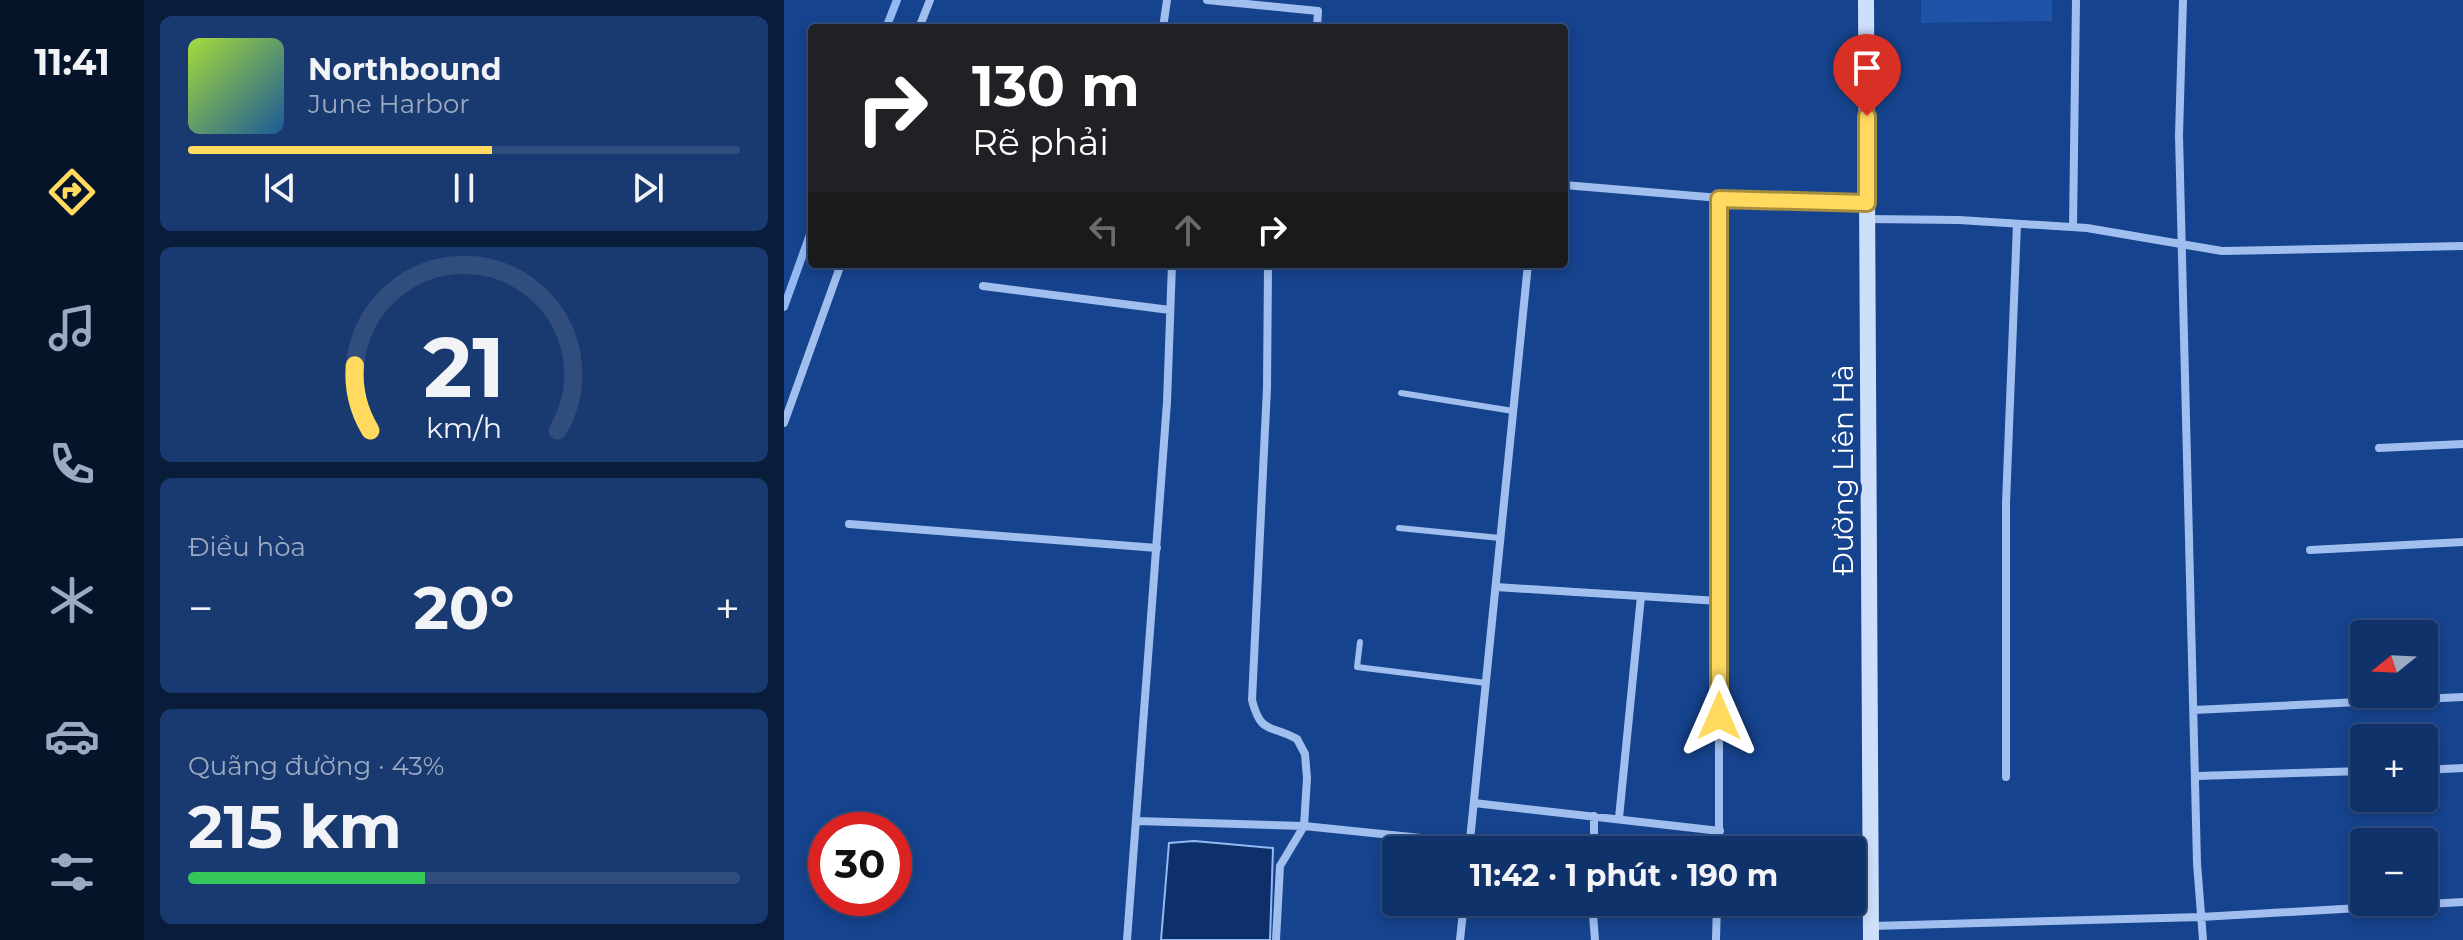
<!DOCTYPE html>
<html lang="vi">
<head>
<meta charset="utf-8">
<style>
	body { margin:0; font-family:Montserrat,sans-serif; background:#193a70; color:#f1f3f6; height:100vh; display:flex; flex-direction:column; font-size:30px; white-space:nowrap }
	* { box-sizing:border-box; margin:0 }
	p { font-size:26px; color:#9caac1 }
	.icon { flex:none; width:44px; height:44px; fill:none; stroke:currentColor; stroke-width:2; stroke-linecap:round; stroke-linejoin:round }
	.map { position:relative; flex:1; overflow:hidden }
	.panel { display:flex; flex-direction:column; gap:16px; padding:16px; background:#091c3a; width:640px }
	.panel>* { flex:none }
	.top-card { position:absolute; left:24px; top:24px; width:760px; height:244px; border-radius:8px; box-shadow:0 4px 12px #0003,0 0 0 2px #304d7e; background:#202124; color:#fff; overflow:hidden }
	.needle { width:52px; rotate:252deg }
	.buttons { position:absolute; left:1566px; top:620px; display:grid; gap:16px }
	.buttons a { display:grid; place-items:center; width:88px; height:88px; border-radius:8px; background:#10326a; box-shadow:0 4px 12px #0003,0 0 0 2px #304d7e; font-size:40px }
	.speed { position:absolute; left:24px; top:812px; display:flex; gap:16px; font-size:40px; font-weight:700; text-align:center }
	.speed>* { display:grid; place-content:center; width:104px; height:104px; border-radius:50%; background:#10326a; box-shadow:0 4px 12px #0003,0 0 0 2px #304d7e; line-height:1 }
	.speed .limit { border:12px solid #d22; background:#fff; color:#111 }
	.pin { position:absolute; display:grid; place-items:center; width:68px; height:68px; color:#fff; margin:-82px -34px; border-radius:50% 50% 50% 0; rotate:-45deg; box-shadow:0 0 8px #0007 }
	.pin .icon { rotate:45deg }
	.me { position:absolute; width:88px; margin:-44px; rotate:0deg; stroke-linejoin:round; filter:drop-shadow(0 0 6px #0008) }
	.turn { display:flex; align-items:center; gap:28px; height:168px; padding:0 32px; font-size:36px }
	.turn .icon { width:104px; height:104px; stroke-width:2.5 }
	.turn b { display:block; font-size:56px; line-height:68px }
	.lanes { display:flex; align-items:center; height:76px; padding:0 32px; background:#0003; justify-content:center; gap:40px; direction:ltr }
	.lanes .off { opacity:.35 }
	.big { font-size:60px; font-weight:700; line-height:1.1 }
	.panel .card { flex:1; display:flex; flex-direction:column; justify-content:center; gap:12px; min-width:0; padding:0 28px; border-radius:12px; background:#193a70 }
	.panel .dial { align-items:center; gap:0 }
	.dial svg { height:208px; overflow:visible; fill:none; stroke:#304d7e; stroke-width:7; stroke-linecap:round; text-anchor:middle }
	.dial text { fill:#f1f3f6; stroke:none }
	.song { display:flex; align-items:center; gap:24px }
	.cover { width:96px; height:96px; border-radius:12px; background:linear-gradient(135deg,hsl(80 70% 55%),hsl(210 70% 35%)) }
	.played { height:8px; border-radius:4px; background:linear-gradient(90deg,#ffda5f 55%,#304d7e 55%) }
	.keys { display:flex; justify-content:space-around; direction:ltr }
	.heat { display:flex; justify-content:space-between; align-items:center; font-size:44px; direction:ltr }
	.charge { height:12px; border-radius:6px; background:linear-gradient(90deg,#34c759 43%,#304d7e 0) }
	.trip { position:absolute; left:598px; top:836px; width:484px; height:80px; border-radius:8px; background:#10326a; box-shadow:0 4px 12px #0003,0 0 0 2px #304d7e; font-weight:700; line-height:80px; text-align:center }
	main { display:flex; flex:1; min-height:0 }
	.tabs { display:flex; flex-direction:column; width:144px; justify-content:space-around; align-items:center; background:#06142a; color:#9caac1 }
	.tabs .icon { width:56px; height:56px }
	.tabs .active { color:#ffda5f }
	.tabs b { font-size:36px; color:#f1f3f6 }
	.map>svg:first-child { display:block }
	.green { fill:#1e53a7 }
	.water { fill:#0e306a; stroke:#92b9f2; stroke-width:2 }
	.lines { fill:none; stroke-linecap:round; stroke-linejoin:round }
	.stream { stroke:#92b9f2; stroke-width:8 }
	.service { stroke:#a0bfef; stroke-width:6 }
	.minor { stroke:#a0bfef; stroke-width:8 }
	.secondary { stroke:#cedffb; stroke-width:16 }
	.route-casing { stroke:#a68e3e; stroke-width:20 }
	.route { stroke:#ffda5f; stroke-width:14 }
	.labels { text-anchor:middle; stroke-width:8; stroke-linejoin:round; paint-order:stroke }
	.street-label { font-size:28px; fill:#fff; stroke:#16438d }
</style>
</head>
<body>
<main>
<nav class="tabs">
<b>11:41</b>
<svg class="icon active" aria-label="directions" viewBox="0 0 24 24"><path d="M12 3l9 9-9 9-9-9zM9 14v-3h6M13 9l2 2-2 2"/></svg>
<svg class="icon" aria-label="music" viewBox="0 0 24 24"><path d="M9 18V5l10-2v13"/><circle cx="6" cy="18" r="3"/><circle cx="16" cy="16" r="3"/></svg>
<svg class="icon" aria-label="phone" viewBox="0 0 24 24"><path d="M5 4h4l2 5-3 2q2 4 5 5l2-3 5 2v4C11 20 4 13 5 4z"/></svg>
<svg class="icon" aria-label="climate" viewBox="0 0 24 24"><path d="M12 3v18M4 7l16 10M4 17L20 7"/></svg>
<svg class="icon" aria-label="car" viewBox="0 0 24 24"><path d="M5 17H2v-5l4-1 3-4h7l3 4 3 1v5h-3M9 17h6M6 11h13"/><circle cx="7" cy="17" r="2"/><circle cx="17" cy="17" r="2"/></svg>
<svg class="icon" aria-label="filters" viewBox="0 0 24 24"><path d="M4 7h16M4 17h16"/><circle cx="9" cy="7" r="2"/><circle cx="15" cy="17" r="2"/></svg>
</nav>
<section class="panel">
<div class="card">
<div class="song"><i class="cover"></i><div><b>Northbound</b><p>June Harbor</p></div></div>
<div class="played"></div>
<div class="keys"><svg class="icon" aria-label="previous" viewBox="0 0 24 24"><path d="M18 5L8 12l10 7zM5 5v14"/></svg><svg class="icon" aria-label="pause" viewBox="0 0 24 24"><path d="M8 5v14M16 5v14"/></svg><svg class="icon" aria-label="next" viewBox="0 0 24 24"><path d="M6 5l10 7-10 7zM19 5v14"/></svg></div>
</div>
<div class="card dial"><svg viewBox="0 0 100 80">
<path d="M14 69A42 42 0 1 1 86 69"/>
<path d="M14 69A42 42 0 0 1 8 44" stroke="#ffda5f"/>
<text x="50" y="56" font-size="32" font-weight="700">21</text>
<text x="50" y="72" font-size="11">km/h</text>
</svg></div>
<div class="card"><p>Điều hòa</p>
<div class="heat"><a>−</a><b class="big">20°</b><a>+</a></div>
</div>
<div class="card"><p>Quãng đường · 43%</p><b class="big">215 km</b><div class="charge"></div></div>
</section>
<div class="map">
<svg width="1679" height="940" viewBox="0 0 1679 940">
	<rect width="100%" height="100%" fill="#16438d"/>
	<path class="green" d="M 1137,0 L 1268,0 L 1268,21 L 1137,23 Z"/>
	<path class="water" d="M 410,841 L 489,848 L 486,940 L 377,940 L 385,843 Z"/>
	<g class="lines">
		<path class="stream" d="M 102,28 L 113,0
			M 0,307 L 28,229"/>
		<path class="service" d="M 723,264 L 744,267
			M 617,393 L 729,411
			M 615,528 L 716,538
			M 576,642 L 573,667 L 702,683"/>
		<path class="minor" d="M 423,0 L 534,11 L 533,28
			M 1399,0 L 1395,135 L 1413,863 L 1419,940
			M 135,28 L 146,0
			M 379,28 L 383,0
			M 780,185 L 997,203 L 1082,203
			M 1083,219 L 1175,220 L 1303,228 L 1438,251 L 1679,246
			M 1289,227 L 1292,0
			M 484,264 L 483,388 L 468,700 C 477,735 486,724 513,739 L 521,754 L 523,778 L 520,826 L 496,866 L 492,940
			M 199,286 L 386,310
			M 0,423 L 57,264
			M 1595,448 L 1679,444
			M 65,524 L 373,548
			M 1526,550 L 1679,542
			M 712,587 L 935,601
			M 1410,710 L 1679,697
			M 1640,770 L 1679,768
			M 1413,776 L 1580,771
			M 1222,777 L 1222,503 L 1233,224
			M 690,803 L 936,831
			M 835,818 L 857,596
			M 353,821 L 520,826 L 686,843
			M 685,850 L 744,264
			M 810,850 L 810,816
			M 935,850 L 935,199
			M 808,902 L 811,940
			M 1088,926 L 1417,917 L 1679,902
			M 343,940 L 383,402 L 388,264
			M 676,940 L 680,902
			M 932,940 L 933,902"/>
		<path class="secondary" d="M 1082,0 L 1087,940"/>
	</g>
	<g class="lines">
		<g class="route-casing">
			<path id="route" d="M 935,716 L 935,199 L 1083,203 L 1083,116"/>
		</g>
		<use href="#route" class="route"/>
	</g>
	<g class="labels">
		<g class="street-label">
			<text transform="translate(1059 470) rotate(-90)" y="10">Đường Liên Hà</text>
		</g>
	</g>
</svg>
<div class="buttons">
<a><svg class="needle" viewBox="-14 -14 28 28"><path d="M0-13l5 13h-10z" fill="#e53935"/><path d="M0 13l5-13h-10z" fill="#9caac1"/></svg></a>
<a>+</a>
<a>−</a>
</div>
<div class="speed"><div class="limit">30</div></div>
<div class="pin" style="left:1083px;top:116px;background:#d93025"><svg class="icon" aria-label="arrive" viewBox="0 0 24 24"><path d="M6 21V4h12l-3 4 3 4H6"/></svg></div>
<svg class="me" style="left:935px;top:716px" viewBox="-20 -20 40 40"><path d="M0-17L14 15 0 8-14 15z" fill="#ffda5f" stroke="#fff" stroke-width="4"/></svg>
<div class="trip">11:42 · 1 phút · 190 m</div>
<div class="top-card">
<div class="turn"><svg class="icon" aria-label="right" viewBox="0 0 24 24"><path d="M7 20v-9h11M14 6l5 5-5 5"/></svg><div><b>130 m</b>Rẽ phải</div></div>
<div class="lanes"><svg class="icon off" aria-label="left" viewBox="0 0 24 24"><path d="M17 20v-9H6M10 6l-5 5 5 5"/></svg><svg class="icon off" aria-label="ahead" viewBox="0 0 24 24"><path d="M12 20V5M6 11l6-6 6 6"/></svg><svg class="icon" aria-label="right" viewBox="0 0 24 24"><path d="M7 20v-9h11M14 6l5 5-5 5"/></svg></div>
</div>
</div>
</main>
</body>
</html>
